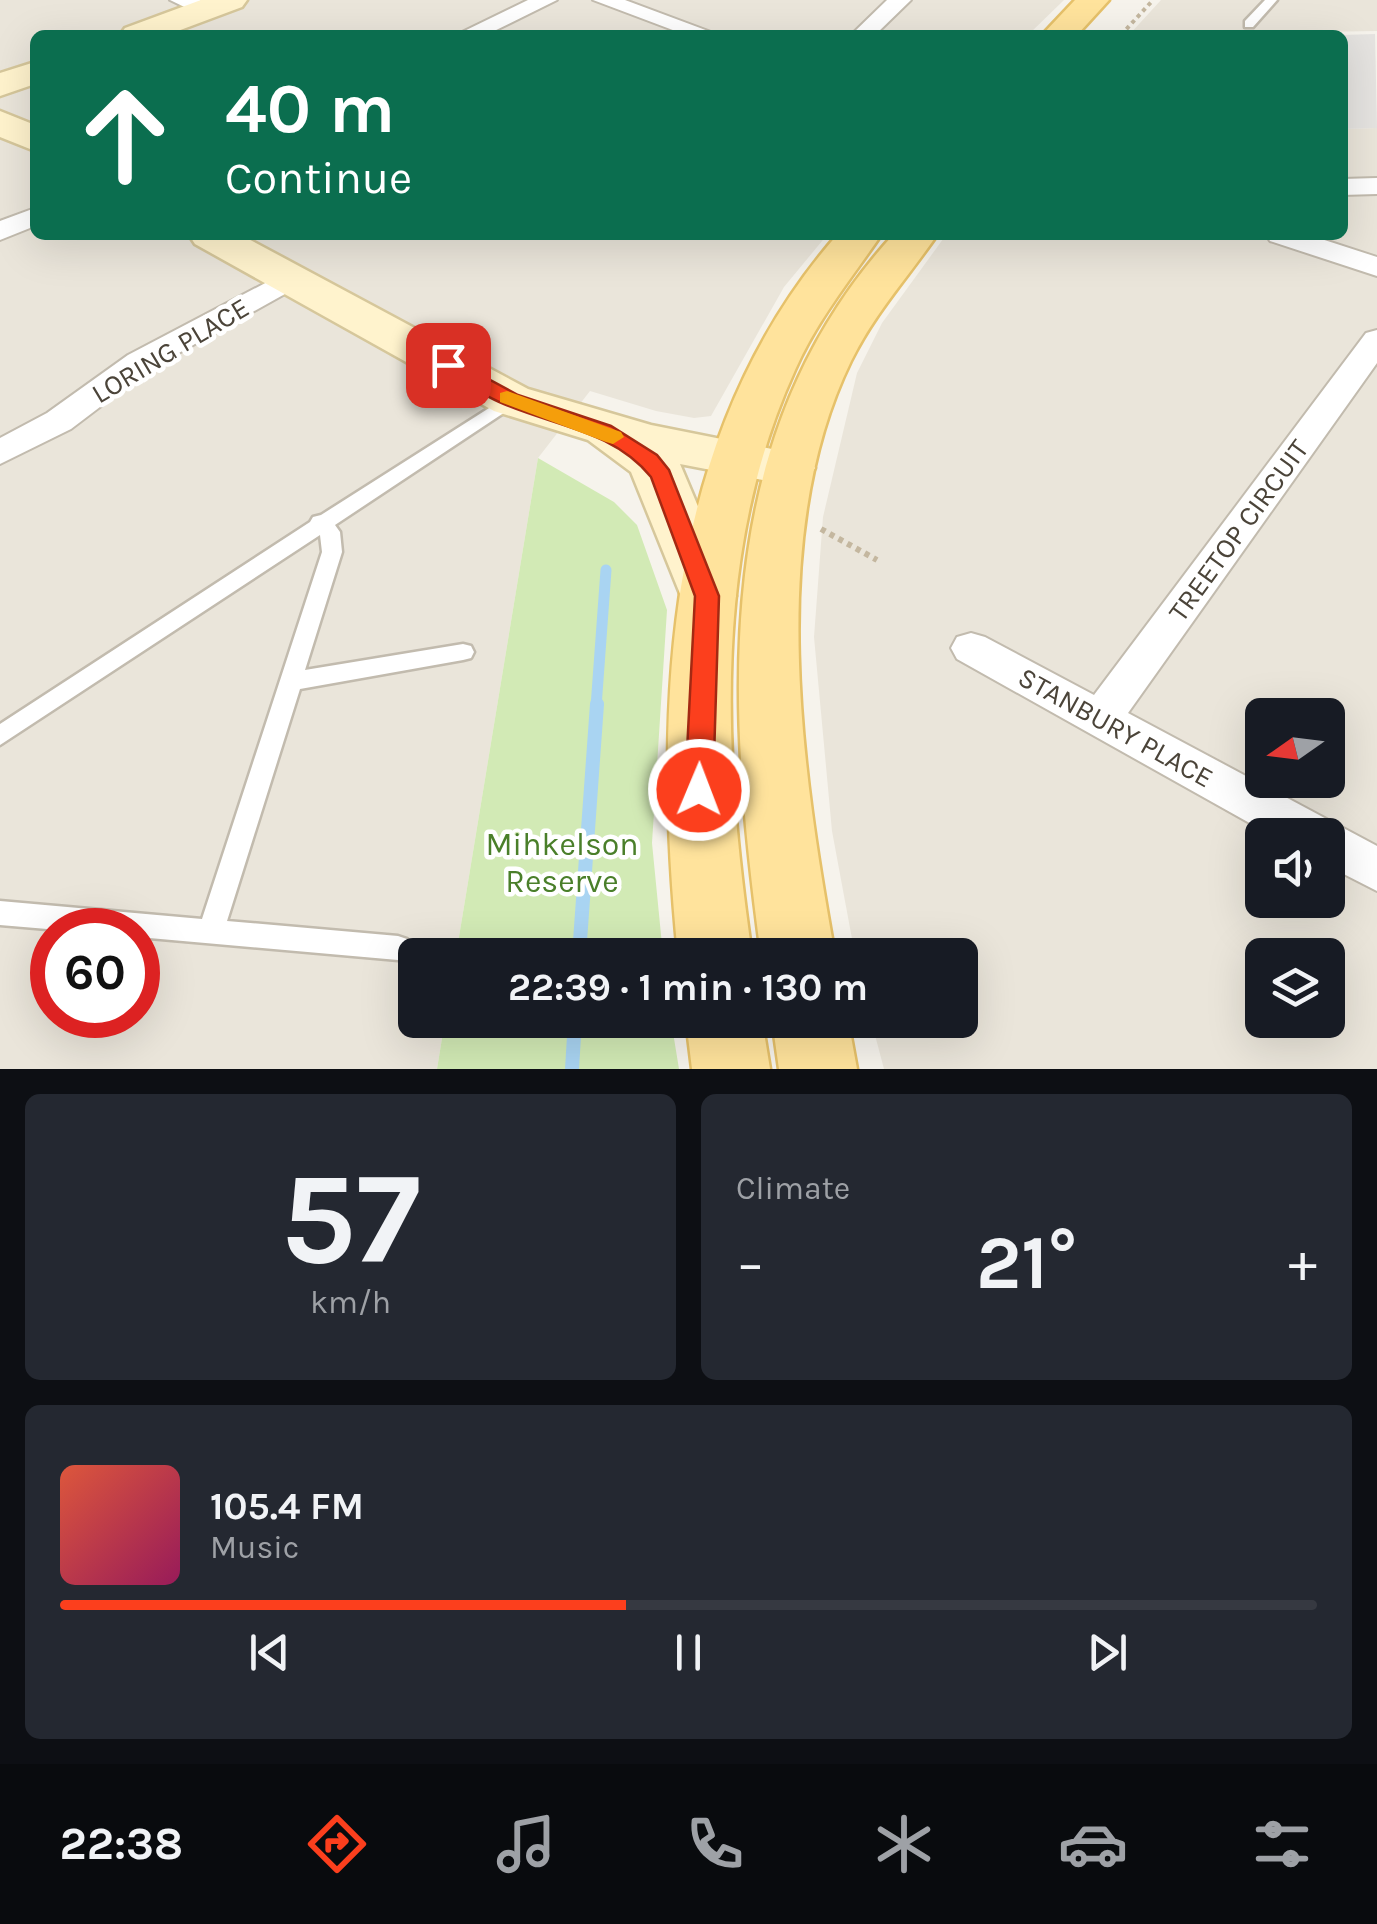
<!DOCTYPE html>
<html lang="en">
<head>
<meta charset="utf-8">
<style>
	body { margin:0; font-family:Karla,sans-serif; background:#242831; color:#f1f3f6; height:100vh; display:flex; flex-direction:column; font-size:38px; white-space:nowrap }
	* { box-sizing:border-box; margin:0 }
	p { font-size:32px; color:#9ea1a6 }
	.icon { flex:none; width:55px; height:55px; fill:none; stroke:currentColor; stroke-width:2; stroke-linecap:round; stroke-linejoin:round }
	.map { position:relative; height:1069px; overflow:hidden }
	.sheet { display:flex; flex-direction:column; gap:25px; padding:25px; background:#0d0f14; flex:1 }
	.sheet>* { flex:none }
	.banner { position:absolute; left:30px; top:30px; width:1318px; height:210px; border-radius:15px; box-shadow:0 10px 40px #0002; background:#0b6e4f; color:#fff; overflow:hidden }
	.needle { width:65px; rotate:256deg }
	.fabs { position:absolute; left:1245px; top:698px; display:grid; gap:20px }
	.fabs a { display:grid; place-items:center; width:100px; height:100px; border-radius:15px; background:#171b24; box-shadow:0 10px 40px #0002; font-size:50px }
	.speed { position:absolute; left:30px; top:908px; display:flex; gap:20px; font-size:50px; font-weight:700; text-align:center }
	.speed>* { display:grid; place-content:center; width:130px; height:130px; border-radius:50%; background:#171b24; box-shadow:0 10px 40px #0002; line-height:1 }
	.speed .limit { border:15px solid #d22; background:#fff; color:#111 }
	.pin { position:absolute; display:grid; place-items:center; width:85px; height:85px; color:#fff; margin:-42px; border-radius:20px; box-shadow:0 5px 15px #0006 }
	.me { position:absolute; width:110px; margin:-55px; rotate:1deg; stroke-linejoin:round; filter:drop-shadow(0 0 8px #0008) }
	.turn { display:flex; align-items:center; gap:35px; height:210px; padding:0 30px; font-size:45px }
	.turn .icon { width:130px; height:130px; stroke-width:2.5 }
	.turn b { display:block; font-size:70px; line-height:85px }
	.big { font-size:75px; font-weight:700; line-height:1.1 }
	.sheet .card { flex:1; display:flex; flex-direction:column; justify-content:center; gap:15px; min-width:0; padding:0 35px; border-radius:15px; background:#242831 }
	.sheet .dial { align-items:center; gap:0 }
	.dial b { font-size:130px; line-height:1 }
	.song { display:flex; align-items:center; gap:30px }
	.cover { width:120px; height:120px; border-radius:15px; background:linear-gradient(135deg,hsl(10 70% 55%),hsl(330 70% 35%)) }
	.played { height:10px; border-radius:5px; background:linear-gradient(90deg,#fc3f1d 45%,#363941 45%) }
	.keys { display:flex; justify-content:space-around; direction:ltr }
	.heat { display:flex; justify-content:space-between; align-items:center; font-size:55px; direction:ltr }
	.sheet .tiles { flex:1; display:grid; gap:25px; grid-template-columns:1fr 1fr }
	.card:last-child { grid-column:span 2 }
	.trip { position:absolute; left:398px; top:938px; width:580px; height:100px; border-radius:15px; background:#171b24; box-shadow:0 10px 40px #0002; font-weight:700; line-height:100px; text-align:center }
	.tabs { display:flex; height:160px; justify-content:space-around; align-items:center; background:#090b0e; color:#9ea1a6 }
	.tabs .icon { width:70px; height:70px }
	.tabs .active { color:#fc3f1d }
	.tabs b { font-size:45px; color:#f1f3f6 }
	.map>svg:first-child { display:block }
	.residential { fill:#eae5da; fill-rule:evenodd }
	.green { fill:#d2eab5 }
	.parking { fill:#e5e3e0 }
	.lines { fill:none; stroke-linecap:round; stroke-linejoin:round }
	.stream-far1 { stroke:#a9d4f2; stroke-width:11 }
	.stream { stroke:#a9d4f2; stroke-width:14 }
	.lane-casing { stroke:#c2bbae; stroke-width:5 }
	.street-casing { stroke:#c2bbae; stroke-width:4 }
	.secondary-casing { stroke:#d6c79b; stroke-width:5 }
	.primary-casing { stroke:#e6c16a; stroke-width:5 }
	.path-far1 { stroke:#c4b79f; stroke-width:4; stroke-dasharray:4 4; stroke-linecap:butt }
	.path { stroke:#c4b79f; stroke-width:6; stroke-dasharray:5 5; stroke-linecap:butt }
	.lane { fill:#fff; fill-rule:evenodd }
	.street { fill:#fff; fill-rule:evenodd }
	.secondary { fill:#fff3cd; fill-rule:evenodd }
	.primary { fill:#ffe39c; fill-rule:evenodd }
	.route { fill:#fc3f1d; stroke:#a42913; stroke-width:2.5 }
	.slow { fill:#f59e0b }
	.labels { text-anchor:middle; stroke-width:9; stroke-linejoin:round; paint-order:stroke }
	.street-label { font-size:28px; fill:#4b4439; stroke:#fff }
	.near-park-label { font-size:32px; fill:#4a7f2a; stroke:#fff }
</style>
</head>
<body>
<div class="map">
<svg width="1377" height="1069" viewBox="0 0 1377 1069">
	<rect width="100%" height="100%" fill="#f6f3ec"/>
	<path class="residential" d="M 0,0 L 1064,0 L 1028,35 L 35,35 L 35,235 L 827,235 L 784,287 L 711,416 L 694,418 L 656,411 L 590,391 L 538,458 L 456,955 L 415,955 L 415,1020 L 445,1020 L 437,1069 L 0,1069 ZM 52,930 L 138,930 L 138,1015 L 52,1015 Z
		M 1161,0 L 1377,0 L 1377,31 L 1129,35 Z
		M 1377,128 L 1377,1069 L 884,1069 L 871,1020 L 960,1020 L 960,955 L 855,955 L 832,831 L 814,637 L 823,517 L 857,373 L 882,323 L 946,235 L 1342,235 L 1343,129 ZM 1262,715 L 1328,715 L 1328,780 L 1262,780 ZM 1262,835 L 1328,835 L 1328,900 L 1262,900 ZM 1262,955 L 1328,955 L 1328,1020 L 1262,1020 Z"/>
	<path class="green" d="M 538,458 L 614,502 L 637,525 L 667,610 L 652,843 L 663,955 L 456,955 Z
		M 445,1020 L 671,1020 L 679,1069 L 437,1069 Z"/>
	<path class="parking" d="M 1375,34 L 1377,128 L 1343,129 L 1342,35 Z"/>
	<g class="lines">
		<path class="stream-far1" d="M 596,707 L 606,570"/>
		<path class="stream" d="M 579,955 L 597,704
			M 572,1069 L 575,1020"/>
		<g class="lane-casing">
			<path id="lane" d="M 1265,0 L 1277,0 L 1253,27 L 1245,27 L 1245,21 Z
				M 511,394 L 517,396 L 520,400 L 517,404 L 335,525 L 340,532 L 342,552 L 305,670 L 463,644 L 471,646 L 474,652 L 471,658 L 463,660 L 300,689 L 227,921 L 398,936 L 407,939 L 411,948 L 407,957 L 398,960 L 138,937 L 138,930 L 59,930 L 0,925 L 0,901 L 202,919 L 322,552 L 320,535 L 0,745 L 0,724 L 310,522 L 313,517 L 321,515 Z"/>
		</g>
		<g class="street-casing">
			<path id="street" d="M 170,0 L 200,0 L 216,10 L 205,17 Z
				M 528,0 L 557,0 L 486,35 L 456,35 Z
				M 593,0 L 625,0 L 719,35 L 686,35 Z
				M 887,0 L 911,0 L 875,35 L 851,35 Z
				M 1377,178 L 1377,194 L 1342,195 L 1342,179 Z
				M 35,208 L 35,226 L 0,240 L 0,221 Z
				M 1266,235 L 1309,235 L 1377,257 L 1377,276 L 1270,241 Z
				M 290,270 L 305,279 L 301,285 L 150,369 L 71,429 L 0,464 L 0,438 L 47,413 L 128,355 Z
				M 1377,330 L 1377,363 L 1128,713 L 1377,846 L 1377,891 L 1328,866 L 1328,835 L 1271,835 L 957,659 L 951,648 L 957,637 L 971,633 L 985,637 L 1094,695 L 1366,333 Z"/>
		</g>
		<g class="secondary-casing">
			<path id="secondary" d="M 201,0 L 247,0 L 242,7 L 167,35 L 120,35 L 125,28 Z
				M 35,62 L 35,84 L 0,96 L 0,73 Z
				M 0,111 L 35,125 L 35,151 L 0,137 Z
				M 189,235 L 241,235 L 528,389 L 651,425 L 807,456 L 815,468 L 807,480 L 789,485 L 680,464 L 736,596 L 727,611 L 707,617 L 687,611 L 631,472 L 588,440 L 494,411 L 195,244 Z"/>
		</g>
		<g class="primary-casing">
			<path id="primary" d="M 1075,0 L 1109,0 L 1077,35 L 1042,35 Z
				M 837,235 L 881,235 C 851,279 817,320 795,370 C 711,554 724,760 752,955 L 678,955 C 653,705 663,434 837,235 Z
				M 893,235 L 937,235 C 908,277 874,314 851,361 C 766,535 802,771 835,955 L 761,955 C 727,702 708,438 893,235 Z
				M 686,1020 L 762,1020 L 770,1069 L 692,1069 Z
				M 772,1020 L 848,1020 L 857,1069 L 779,1069 Z"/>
		</g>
		<path class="path-far1" d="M 1121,35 L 1153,0"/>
		<path class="path" d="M 821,529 L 877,560"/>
		<use href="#lane" class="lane"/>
		<use href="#street" class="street"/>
		<use href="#secondary" class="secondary"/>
		<use href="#primary" class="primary"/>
	</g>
	<path class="route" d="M 441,361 L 455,361 L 518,395 L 611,426 L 657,455 L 669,470 L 719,596 L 713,790 L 709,798 L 689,798 L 685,790 L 695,596 L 651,477 C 614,431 555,426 504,404 C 482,395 461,381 441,369 Z"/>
	<path class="slow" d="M 507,391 L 621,432 L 624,437 L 613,444 L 606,442 L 500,402 L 500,393 Z"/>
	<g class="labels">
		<g class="street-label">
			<text transform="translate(170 350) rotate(-31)" y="10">LORING PLACE</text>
			<text transform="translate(1238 530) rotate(-54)" y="10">TREETOP CIRCUIT</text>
			<text transform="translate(1116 727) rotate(29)" y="10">STANBURY PLACE</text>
		</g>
		<g class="near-park-label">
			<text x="562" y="855">Mihkelson<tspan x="562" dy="37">Reserve</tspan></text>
		</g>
	</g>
</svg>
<div class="fabs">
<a><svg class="needle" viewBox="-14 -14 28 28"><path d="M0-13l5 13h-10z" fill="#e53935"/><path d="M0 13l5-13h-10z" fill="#9ea1a6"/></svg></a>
<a><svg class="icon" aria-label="sound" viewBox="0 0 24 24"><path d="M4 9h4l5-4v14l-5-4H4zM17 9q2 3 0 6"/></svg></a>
<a><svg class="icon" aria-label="layers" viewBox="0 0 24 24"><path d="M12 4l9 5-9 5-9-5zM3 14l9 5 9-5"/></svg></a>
</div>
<div class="speed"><div class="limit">60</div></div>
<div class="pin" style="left:448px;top:365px;background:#d93025"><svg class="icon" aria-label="arrive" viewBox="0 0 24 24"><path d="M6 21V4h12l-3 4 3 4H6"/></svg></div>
<svg class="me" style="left:699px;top:790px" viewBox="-20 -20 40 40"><circle r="17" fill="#fc3f1d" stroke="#fff" stroke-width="3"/><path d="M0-11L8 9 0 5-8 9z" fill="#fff"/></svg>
<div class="trip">22:39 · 1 min · 130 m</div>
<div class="banner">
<div class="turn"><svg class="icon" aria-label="ahead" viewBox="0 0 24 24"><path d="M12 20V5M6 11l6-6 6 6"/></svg><div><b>40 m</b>Continue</div></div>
</div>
</div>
<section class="sheet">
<div class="tiles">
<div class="card dial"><b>57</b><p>km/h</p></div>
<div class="card"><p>Climate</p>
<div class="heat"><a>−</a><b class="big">21°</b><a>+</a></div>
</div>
<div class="card">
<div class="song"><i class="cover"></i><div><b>105.4 FM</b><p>Music</p></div></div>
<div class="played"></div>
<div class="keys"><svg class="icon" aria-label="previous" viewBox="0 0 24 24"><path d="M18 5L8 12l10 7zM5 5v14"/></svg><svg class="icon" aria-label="pause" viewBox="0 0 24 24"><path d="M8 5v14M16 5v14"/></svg><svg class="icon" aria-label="next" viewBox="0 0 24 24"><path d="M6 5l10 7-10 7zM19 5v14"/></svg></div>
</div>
</div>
</section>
<nav class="tabs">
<b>22:38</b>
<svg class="icon active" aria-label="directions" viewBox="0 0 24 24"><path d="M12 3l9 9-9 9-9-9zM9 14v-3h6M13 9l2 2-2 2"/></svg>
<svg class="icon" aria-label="music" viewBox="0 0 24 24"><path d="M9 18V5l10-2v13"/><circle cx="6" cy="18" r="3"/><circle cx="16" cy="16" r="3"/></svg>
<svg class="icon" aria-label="phone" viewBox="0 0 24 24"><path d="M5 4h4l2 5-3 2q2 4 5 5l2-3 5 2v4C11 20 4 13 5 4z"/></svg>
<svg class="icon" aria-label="climate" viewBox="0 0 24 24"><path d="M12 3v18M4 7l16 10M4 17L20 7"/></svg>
<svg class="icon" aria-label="car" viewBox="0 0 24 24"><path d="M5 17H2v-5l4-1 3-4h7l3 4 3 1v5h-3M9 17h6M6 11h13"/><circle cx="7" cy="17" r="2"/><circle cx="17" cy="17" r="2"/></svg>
<svg class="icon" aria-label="filters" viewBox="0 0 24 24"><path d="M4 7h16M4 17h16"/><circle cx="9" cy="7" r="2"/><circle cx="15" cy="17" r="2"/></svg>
</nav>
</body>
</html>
